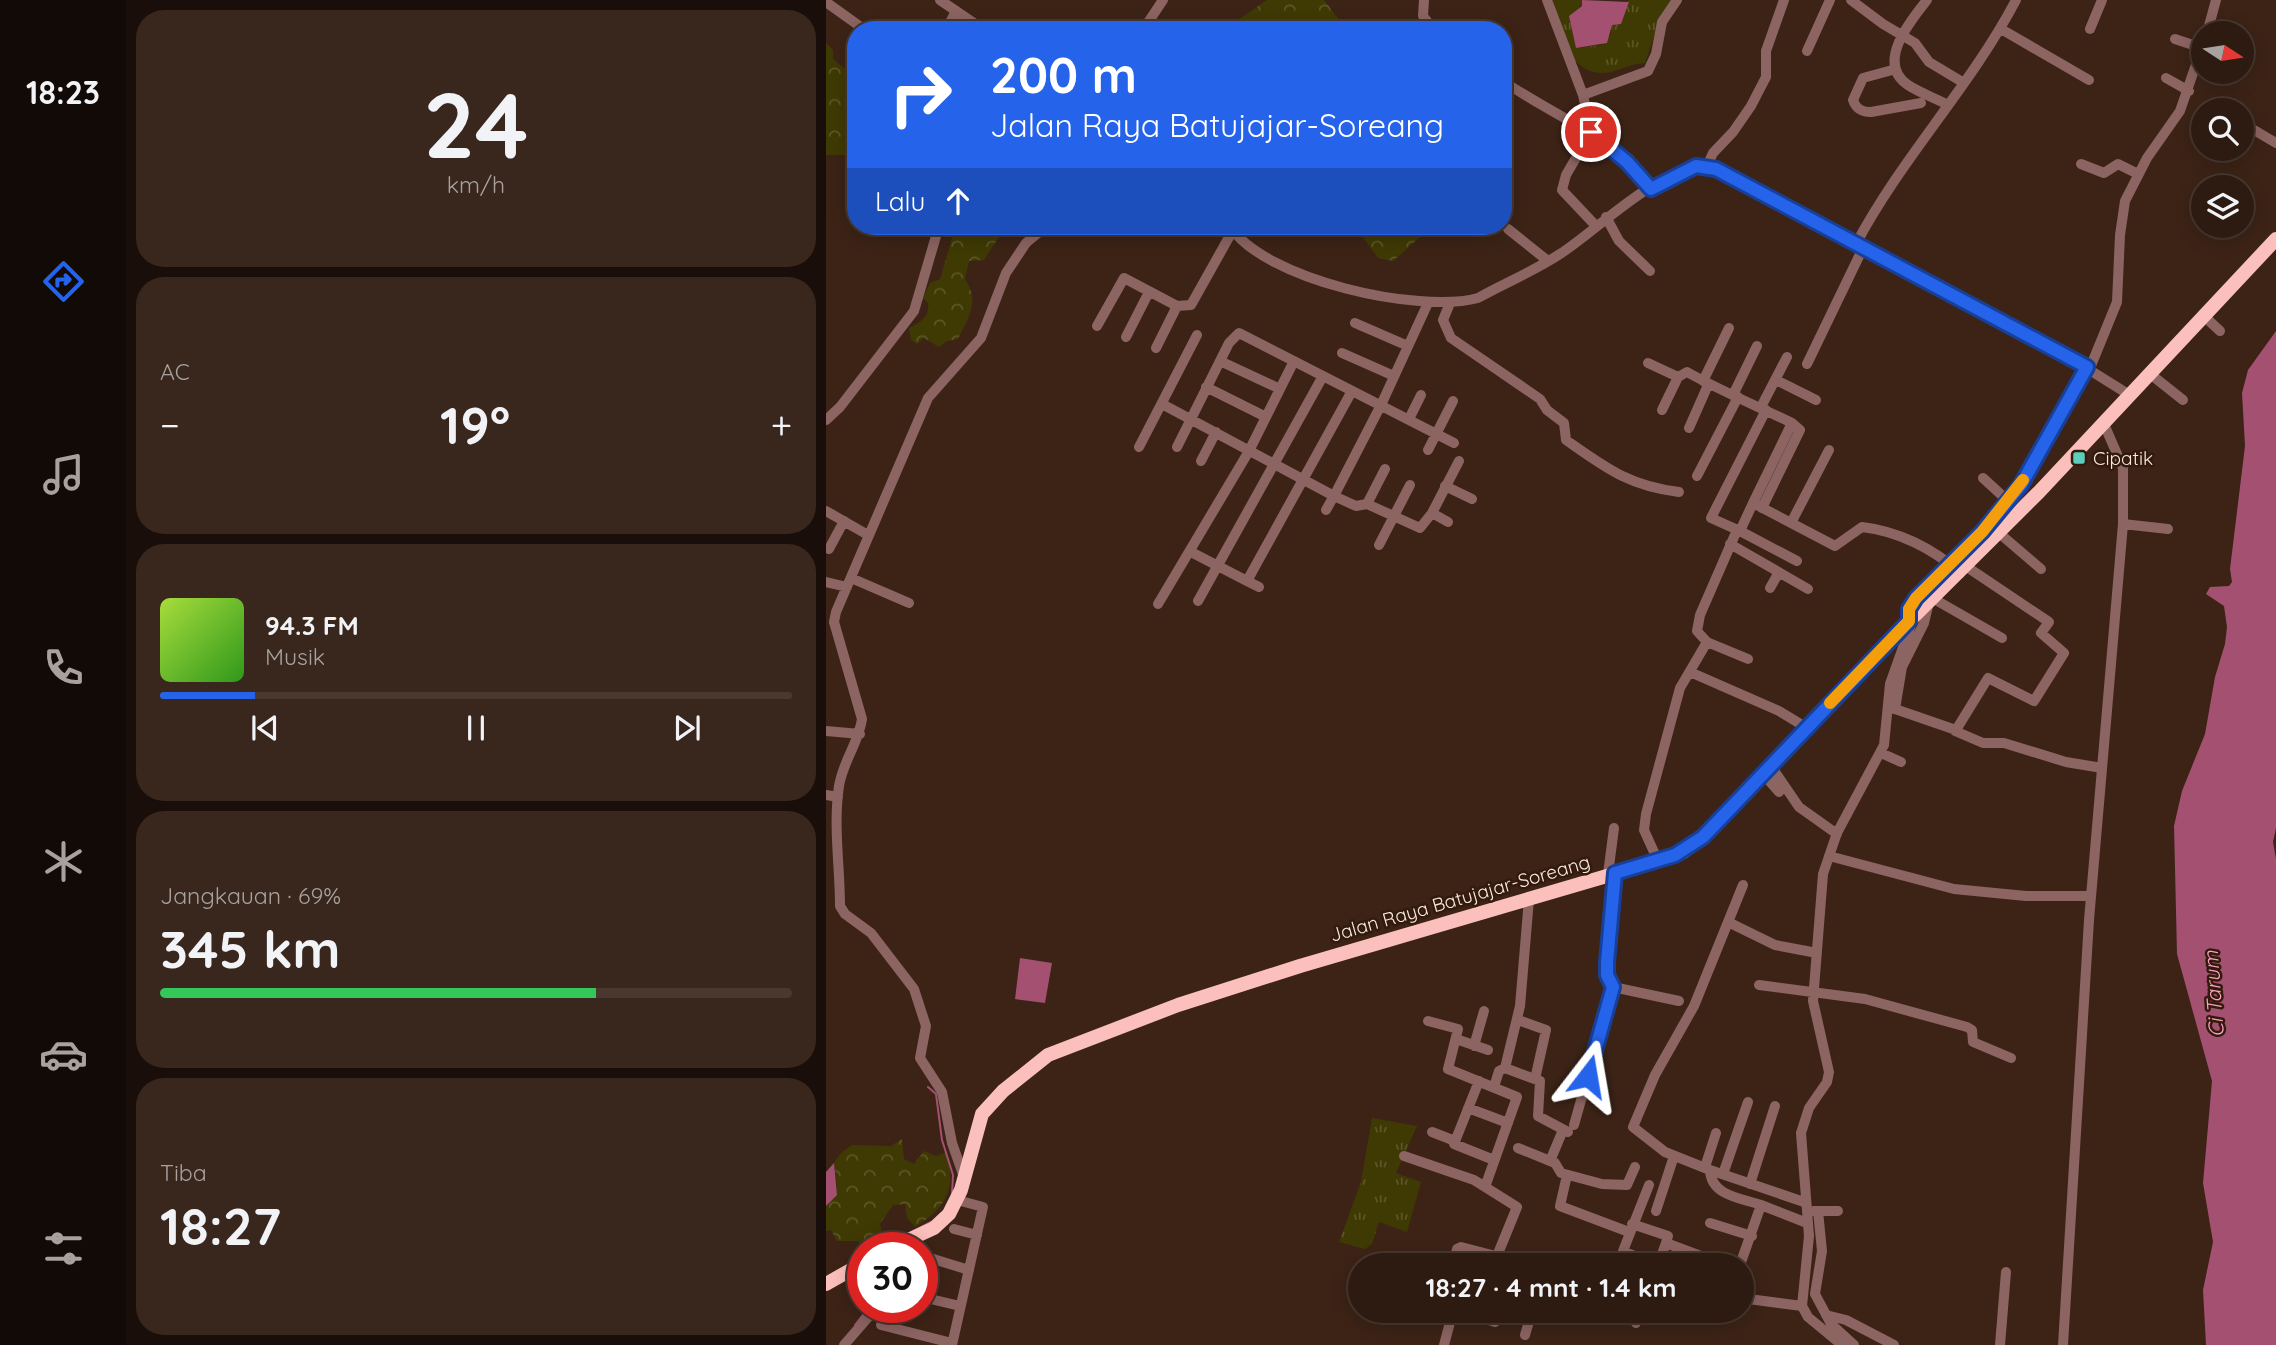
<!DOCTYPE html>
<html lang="id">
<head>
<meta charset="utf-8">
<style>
	body { margin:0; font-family:Quicksand,sans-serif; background:#39271e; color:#f1f3f6; height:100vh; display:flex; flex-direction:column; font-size:26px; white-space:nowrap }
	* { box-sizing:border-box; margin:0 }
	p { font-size:23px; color:#a7a19f }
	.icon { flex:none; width:38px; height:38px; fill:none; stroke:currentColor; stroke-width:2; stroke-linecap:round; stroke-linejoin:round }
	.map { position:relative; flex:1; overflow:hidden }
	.side { display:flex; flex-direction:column; gap:10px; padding:10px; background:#190e09; width:700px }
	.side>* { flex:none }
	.guide { position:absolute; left:21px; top:21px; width:665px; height:214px; border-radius:28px; box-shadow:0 4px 18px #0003,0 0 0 2px #483830; background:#2563eb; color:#fff; overflow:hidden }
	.needle { width:46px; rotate:102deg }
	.buttons { position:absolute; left:1365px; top:21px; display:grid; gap:14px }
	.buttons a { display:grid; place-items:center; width:63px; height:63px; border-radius:50%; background:#2d1a10; box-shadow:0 4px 18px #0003,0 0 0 2px #483830; font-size:35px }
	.speed { position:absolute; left:21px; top:1232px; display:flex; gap:14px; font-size:35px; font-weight:700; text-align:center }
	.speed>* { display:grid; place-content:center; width:91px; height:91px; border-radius:50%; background:#2d1a10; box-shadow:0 4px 18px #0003,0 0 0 2px #483830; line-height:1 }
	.speed .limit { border:10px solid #d22; background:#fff; color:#111 }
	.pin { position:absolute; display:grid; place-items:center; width:60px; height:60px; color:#fff; margin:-30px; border:4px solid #fff; border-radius:50%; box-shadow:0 2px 7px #0007 }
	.me { position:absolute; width:77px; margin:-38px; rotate:14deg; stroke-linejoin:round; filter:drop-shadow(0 0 5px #0008) }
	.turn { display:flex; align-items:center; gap:24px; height:147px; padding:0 28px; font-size:32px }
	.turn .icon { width:91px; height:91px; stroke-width:2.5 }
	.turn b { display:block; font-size:49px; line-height:60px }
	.then { display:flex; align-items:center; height:66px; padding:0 28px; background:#0003; gap:14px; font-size:26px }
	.big { font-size:52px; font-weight:700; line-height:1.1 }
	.side .tile { flex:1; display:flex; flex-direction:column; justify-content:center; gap:10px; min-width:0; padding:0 24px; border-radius:28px; background:#39271e }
	.side .dial { align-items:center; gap:0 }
	.dial b { font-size:91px; line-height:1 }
	.song { display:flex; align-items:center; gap:21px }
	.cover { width:84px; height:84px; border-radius:10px; background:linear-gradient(135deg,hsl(80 70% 55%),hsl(110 70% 35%)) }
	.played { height:7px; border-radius:4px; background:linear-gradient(90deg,#2563eb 15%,#483830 15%) }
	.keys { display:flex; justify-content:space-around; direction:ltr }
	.heat { display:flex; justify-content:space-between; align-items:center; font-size:38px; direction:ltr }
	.charge { height:10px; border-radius:5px; background:linear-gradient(90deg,#34c759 69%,#483830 0) }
	.trip { position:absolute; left:522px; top:1253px; width:406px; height:70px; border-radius:35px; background:#2d1a10; box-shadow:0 4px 18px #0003,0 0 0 2px #483830; font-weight:700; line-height:70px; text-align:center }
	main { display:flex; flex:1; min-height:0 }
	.menu { display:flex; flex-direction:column; width:126px; justify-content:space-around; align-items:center; background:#120a06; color:#a7a19f }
	.menu .icon { width:49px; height:49px }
	.menu .selected { color:#2563eb }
	.menu b { font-size:32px; color:#f1f3f6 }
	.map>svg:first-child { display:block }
	.grass { fill:url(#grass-tufts) }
	.forest { fill:url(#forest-crowns) }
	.water { fill:#a45071 }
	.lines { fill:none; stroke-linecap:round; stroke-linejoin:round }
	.stream { stroke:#a45071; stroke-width:2 }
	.minor { stroke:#8c6462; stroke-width:10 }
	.highway { stroke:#fcc0bc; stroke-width:14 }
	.route-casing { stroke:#184099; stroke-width:18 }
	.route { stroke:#2563eb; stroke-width:12 }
	.slow { stroke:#f59e0b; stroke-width:12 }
	.poi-dot { fill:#5ccebb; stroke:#321a0c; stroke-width:2.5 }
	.labels { text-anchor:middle; stroke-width:5; stroke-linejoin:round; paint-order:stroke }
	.poi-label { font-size:19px; fill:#fbeae1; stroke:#321a0c; text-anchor:start }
	.street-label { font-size:19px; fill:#fbeae1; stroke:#321a0c }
	.water-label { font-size:21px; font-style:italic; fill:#fea1c3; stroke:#321a0c }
</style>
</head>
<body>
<main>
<nav class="menu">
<b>18:23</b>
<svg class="icon selected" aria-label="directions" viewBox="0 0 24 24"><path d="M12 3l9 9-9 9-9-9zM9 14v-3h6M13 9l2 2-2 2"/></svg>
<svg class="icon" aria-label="music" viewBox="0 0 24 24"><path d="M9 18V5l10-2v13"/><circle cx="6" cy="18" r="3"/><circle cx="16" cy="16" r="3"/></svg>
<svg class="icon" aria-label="phone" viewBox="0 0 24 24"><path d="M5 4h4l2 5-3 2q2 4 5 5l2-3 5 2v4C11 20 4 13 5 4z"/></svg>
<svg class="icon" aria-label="climate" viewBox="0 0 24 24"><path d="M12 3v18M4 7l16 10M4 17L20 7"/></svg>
<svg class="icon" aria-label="car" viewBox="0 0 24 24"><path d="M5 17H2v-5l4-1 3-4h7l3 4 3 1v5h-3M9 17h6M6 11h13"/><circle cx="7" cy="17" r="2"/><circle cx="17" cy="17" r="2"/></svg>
<svg class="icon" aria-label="filters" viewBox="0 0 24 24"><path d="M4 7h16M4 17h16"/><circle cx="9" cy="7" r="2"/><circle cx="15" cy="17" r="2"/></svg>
</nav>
<section class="side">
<div class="tile dial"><b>24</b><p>km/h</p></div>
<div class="tile"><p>AC</p>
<div class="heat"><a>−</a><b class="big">19°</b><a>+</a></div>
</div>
<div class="tile">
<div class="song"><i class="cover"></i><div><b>94.3 FM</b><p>Musik</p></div></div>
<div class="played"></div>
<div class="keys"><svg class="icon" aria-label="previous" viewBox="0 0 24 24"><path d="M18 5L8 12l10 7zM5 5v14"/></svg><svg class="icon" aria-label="pause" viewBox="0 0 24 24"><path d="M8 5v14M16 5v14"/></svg><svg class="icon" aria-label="next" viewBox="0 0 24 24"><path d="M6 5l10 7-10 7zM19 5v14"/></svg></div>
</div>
<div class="tile"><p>Jangkauan · 69%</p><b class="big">345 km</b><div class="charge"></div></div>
<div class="tile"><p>Tiba</p><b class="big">18:27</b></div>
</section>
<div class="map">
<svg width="1450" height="1345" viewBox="0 0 1450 1345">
	<defs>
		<pattern id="grass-tufts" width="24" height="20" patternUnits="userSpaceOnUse" patternTransform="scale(1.75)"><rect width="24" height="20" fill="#3f3904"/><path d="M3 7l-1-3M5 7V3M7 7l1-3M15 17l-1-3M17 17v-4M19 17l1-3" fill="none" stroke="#5c5628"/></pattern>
		<pattern id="forest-crowns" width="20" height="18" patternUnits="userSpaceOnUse" patternTransform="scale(1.75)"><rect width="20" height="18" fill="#3f3904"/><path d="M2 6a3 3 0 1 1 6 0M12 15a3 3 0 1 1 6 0" fill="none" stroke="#5c5628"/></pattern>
	</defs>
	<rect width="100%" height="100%" fill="#3c2316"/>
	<path class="grass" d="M 727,0 L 756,0 L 756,5 L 743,16 L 751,48 L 775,45 L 785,34 L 786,25 L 798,13 L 802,0 L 845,0 L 834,18 L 819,63 C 804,63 791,73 776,73 C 740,72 735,28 727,0 Z
		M 546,1118 L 591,1126 L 570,1173 L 595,1182 L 581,1232 L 553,1222 L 546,1244 L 539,1249 L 513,1242 L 535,1182 Z"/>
	<path class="forest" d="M 441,0 L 498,0 L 521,30 L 397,30 Z
		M 0,43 L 7,50 L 7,59 L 30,78 L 30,155 L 0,155 Z
		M 135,226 L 188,226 L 175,234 L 158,260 L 143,261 L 139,279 C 154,301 143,318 132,339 L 121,341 L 113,347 L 98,338 L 91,344 L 85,340 L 83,328 C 95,322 104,317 102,303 L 97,298 L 104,283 L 114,279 L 127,235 Z
		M 529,226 L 598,226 L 600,232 L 567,261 L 552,258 Z
		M 76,1139 L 78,1159 L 88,1164 L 98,1151 L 110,1156 L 119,1153 C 134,1186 117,1211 89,1227 L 81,1218 L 79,1204 L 67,1205 L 54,1224 L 57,1240 L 53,1248 L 37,1249 L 32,1241 L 11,1241 L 5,1230 L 0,1231 L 0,1206 L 11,1187 L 8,1163 L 15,1153 L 26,1145 L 65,1146 Z"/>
	<path class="water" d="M 756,0 L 803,2 L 795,24 L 786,25 L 781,43 L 750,48 L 743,16 L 756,6 Z
		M 1450,331 L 1450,828 L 1447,842 L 1450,859 L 1450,1345 L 1380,1345 L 1377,1290 L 1387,1242 L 1377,1183 L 1386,1081 L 1351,954 L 1348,826 L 1356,791 L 1379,734 L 1389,677 L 1399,644 L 1401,627 L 1398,606 L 1380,594 L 1384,587 L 1403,586 L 1406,582 L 1404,569 L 1419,446 L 1416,393 L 1422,370 Z
		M 194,958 L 226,963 L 219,1003 L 189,999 Z
		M 8,1163 L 11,1195 L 0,1206 L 0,1172 Z"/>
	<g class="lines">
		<path class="stream" d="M 102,1087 L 110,1094 L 116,1140 L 127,1175 L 126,1194
			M 74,1238 L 105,1222
			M 29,1325 L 43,1307"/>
		<path class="minor" d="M 114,0 L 158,30
			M 598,0 L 597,16 L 608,30
			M 721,0 L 757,95 L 765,132 L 740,175 L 736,190 L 770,226
			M 1025,0 L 1057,24 L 1089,43 L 1103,62 L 1138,83
			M 1101,0 C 1085,20 1049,63 1082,85 C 1094,93 1109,98 1122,105
			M 0,2 L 39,30
			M 1175,29 L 1263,80
			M 1264,29 L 1276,0
			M 120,30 L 130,11
			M 317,30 L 337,0
			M 1381,33 L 1390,0
			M 1349,39 L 1376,48
			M 981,51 L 1004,0
			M 1070,69 L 1037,78 L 1027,100 C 1030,109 1036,112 1045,112 L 1095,103
			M 1340,78 L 1363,91
			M 677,81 C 726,115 790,138 825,189
			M 757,95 L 822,71 L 830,54 L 836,22 L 851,0
			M 1428,130 L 1450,143
			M 1255,164 L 1278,173 L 1292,164 L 1312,174
			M 881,166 L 887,153 L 907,132 L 925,106 L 940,77 L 940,51 L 958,0
			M 780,217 L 793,241 L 824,271
			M 404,226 C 438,280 593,314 652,298 C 679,283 708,271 734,254 C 774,228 831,168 881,166 L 1230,349 L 1302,394
			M 682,229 L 722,261
			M 1030,244 C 1076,157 1145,86 1190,0
			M 624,303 L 617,320 L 625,338 L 714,399 L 721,410 L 738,423 L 740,440 C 780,468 803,486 853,492
			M 1378,316 L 1394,331
			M 529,323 L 582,346
			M 271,326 L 298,278 L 351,306 L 365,305 L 407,230
			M 300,337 L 323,292
			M 330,348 L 351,306
			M 516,353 L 568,376
			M 394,361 L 454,389
			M 822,363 L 852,377
			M 981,364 L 1037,248
			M 1264,368 L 1291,302 L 1294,235 L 1299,201 L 1321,158 L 1354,111 L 1377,44
			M 1323,373 L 1357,400
			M 950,380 L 990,400
			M 877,381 L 903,328
			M 380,387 L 440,417
			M 907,395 L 931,346
			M 336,404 L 508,496 L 555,405 L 602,303
			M 935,407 L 961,357
			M 836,410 L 852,377 L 861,372 C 895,391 931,406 966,423 L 927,503 L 1009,546 L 1036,527 C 1071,531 1107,548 1134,573
			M 583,419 L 595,395
			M 0,420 L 14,407 L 88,311 L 113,226
			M 863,428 L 882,385
			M 313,447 L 371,335
			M 351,447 L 403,343 L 413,333 L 628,443
			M 602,450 L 627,401
			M 375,461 L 390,432
			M 871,476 L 912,397
			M 1157,478 L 1181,500
			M 619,486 L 646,499
			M 927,503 L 914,531 L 971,561
			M 541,504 L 559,469
			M 936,508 L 974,430 L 966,423
			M 500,510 L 508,496 L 530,506 L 541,504 L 594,528 L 606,513 L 633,461
			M 0,511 L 42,535
			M 606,513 L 622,522
			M 965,523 L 1003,450
			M 1297,524 L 1342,529
			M 911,530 L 874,615 L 871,631 L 881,642 L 922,659
			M 914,531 L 885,518 L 940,410
			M 1173,533 L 1215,569
			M 904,544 L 982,589
			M 553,545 L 584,485
			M 3,549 L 18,521
			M 365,552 L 421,581 L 526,391
			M 25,578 L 83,603
			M 421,581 L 433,587
			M 0,582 L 21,587
			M 944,588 L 953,572
			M 1108,599 L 1176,638
			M 372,601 L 497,376
			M 332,604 L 423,451 L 468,361
			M 1083,621 L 1083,609 L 1090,598 L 1156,532 L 1195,485 L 1261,367
			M 864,672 L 953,711 L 981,728
			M 1064,708 L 1069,709 L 1076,667 L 1098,623 L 1103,602
			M 1069,709 L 1130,730 L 1162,678 L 1208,701 L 1238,653 L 1215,633 L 1223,622 L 1141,567
			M 0,731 L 34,734
			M 1129,731 L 1157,743 L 1178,743 L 1240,762 L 1276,768
			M 1055,753 L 1075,762
			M 945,766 L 973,807 L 1011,834
			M 938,775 L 953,792
			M 0,795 L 12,797
			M 1003,856 L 1128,889 L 1200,896 L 1265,896
			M 832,861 L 818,830 L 820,814 L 854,688 L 881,642
			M 782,874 L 788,828
			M 703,899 L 694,1006 L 679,1068 L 714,1081 L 712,1116 L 742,1132
			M 902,922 L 949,945 L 991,953
			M 933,985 L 1039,999 L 1141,1027 L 1146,1030 L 1147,1042 L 1185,1058
			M 787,987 L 853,1001
			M 692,1020 L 720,1030 L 709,1079
			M 602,1021 L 632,1029 L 622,1069 L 691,1097 L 659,1187
			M 630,1039 L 662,1050
			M 648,1046 L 658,1011
			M 653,1081 L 628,1144 L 668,1160
			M 668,1087 L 673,1071 L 679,1068
			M 642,1108 L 682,1123
			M 748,1125 L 787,987 L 781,975 L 781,962 L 789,873
			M 606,1132 L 629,1141
			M 692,1148 L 729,1163 L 735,1173 L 776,1184 L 801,1185 L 809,1167
			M 578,1156 L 648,1180 L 691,1207 L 671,1256
			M 724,1161 L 737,1130
			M 879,1167 L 890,1133
			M 884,1170 L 978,1202
			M 897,1174 L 922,1102
			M 741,1175 L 734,1206 L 803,1232
			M 138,1177 L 126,1143 L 116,1092 L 94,1058 L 100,1026 L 88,989 L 45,933 L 19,914 L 14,906 C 14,866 7,826 13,786 C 17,761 33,742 36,719 L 8,622 L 10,612 L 102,398 L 155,338 L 180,273 L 200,243 L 212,233 L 231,226
			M 924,1184 L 949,1106
			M 823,1185 L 797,1251 L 830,1265
			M 935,1205 L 981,1223
			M 830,1211 L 848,1156
			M 988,1211 L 1012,1211
			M 992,1211 L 996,1251 L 989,1294 L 1005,1324 L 1028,1345
			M 884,1223 L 926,1236
			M 806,1224 L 842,1236 L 840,1243 L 899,1265
			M 128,1229 L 151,1235
			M 104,1258 L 143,1270
			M 627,1265 L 631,1249 L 635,1247 L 704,1265
			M 832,1265 L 840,1243
			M 914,1265 L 935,1205 C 915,1198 885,1196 884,1170 L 839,1152 L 807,1127 L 829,1075 L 868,1006 L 917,885
			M 96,1297 L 134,1306
			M 915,1298 L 976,1306
			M 636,1311 L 669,1322 L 673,1311
			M 1000,1315 L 1020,1320 L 1068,1345
			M 810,1323 L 814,1311
			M 55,1325 L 126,1343
			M 699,1335 L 706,1311
			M 18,1345 L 51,1307
			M 126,1345 L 157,1207 L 131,1200
			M 618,1345 L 627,1311
			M 1016,1345 L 982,1317 L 976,1306 L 983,1236 L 975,1133 L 983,1108 L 1001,1082 L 1003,1072 L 987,1001 L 997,874 L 1011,833 L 1058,745 L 1064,684 L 1086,622
			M 1174,1345 L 1180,1272
			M 1237,1345 L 1263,920 L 1297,524 L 1297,468 L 1278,424"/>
		<path class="highway" d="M 65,1248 L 108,1228 L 123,1214 L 135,1190 L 156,1114 L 177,1091 L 222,1055 L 352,1005 L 474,966 L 832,861 L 857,852 L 878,837 L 1059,645 L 1213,492 L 1450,239
			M 0,1284 L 37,1263"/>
	</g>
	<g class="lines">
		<g class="route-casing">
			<path id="route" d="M 762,1076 L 787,987 L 781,975 L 781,962 L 789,873 L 849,855 L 877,837 L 1083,621 L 1083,609 L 1090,598 L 1156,532 L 1195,485 L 1261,367 L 890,169 L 870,166 L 825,189 L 801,162 L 765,132"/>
		</g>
		<use href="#route" class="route"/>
		<path class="slow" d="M 1004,703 L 1083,621 L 1083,609 L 1090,598 L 1156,532 L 1197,480"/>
	</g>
	<rect class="poi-dot" x="1246" y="451" width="14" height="14" rx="3.5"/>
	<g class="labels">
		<g class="poi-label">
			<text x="1267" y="465">Cipatik</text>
		</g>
		<g class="street-label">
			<text transform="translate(634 898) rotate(-16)" y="7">Jalan Raya Batujajar-Soreang</text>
		</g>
		<g class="water-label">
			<text transform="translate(1388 994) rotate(-94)" y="7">Ci Tarum</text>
		</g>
	</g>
</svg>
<div class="buttons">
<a><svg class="needle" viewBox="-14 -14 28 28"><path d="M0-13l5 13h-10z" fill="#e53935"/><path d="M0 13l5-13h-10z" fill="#a7a19f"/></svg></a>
<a><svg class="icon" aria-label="search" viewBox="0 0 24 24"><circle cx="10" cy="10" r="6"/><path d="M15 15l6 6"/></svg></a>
<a><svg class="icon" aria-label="layers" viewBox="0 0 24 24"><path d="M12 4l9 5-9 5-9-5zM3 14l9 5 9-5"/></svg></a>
</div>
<div class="speed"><div class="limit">30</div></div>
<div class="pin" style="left:765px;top:132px;background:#d93025"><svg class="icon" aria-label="arrive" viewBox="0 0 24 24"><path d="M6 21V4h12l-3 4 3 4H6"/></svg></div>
<svg class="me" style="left:762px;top:1076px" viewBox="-20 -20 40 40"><path d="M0-17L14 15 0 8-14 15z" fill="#2563eb" stroke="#fff" stroke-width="4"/></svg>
<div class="trip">18:27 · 4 mnt · 1.4 km</div>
<div class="guide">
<div class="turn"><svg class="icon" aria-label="right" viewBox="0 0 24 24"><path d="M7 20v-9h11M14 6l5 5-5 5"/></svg><div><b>200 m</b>Jalan Raya Batujajar-Soreang</div></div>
<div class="then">Lalu<svg class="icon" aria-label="ahead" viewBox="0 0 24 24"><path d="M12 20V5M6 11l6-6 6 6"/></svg></div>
</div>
</div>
</main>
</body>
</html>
